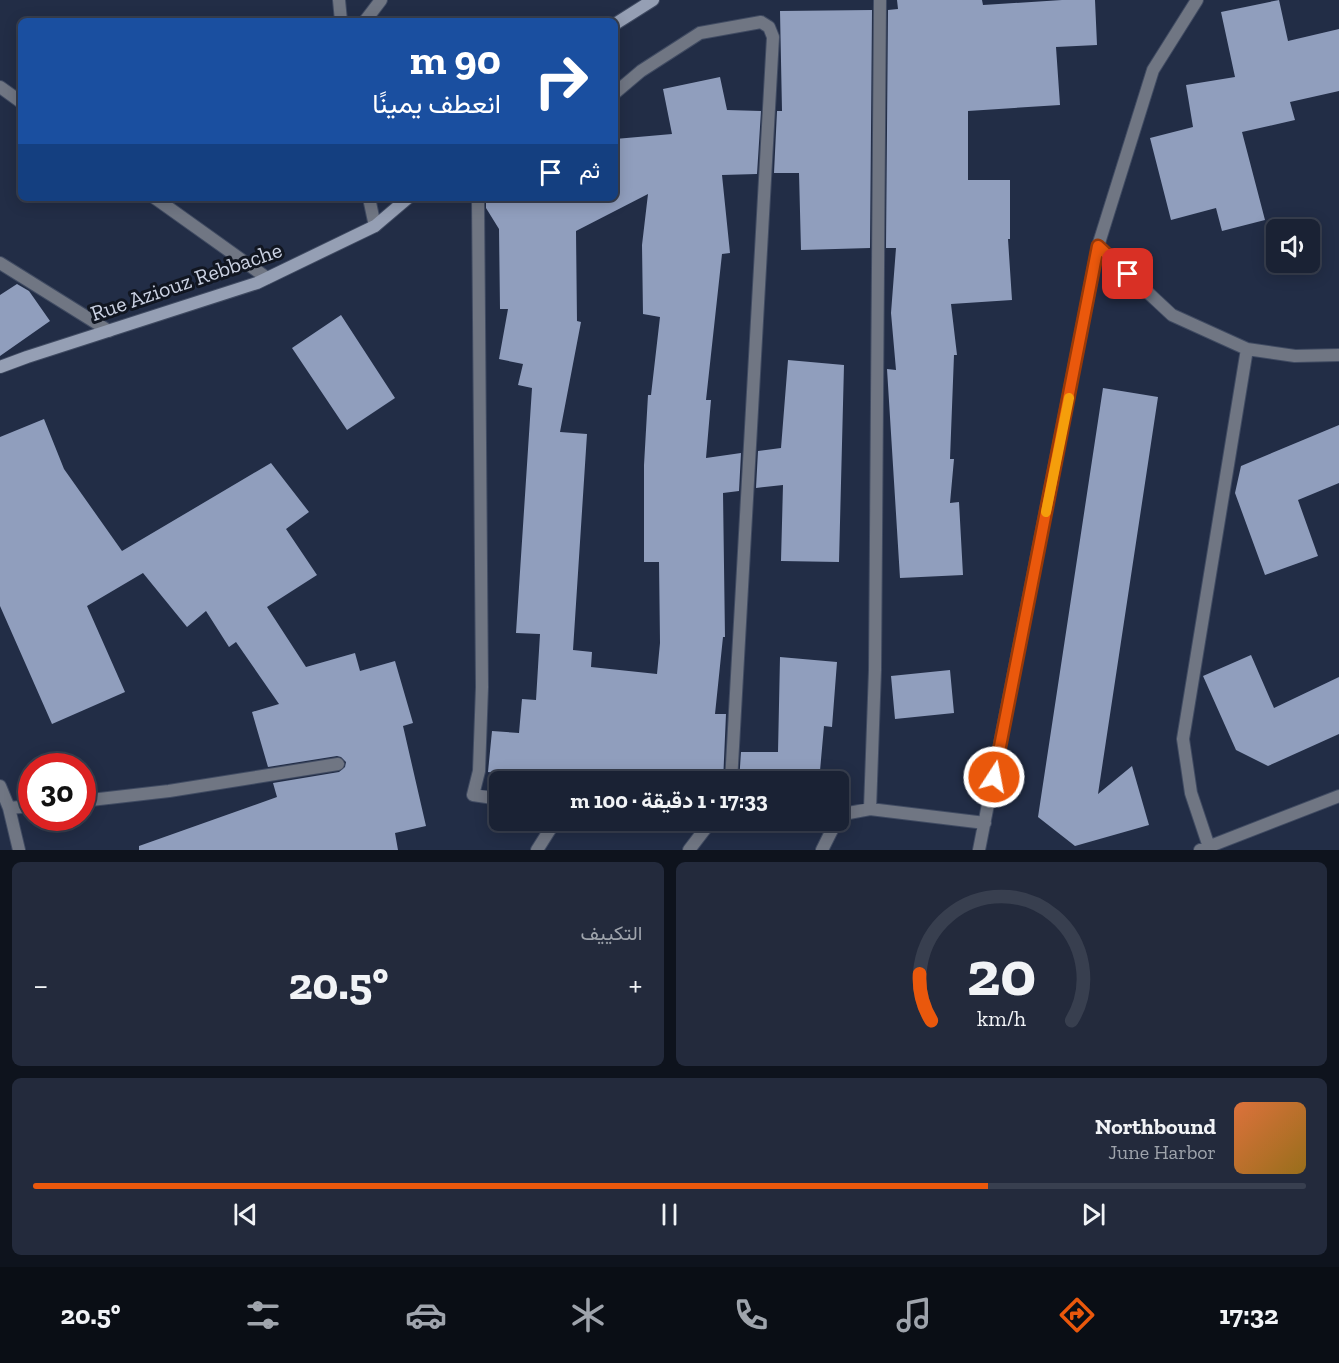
<!DOCTYPE html>
<html lang="ar">
<head>
<meta charset="utf-8">
<style>
	body { margin:0; font-family:"Zilla Slab",Vazirmatn,serif; background:#232a3c; color:#f1f3f6; direction:rtl; height:100vh; display:flex; flex-direction:column; font-size:22px; white-space:nowrap }
	* { box-sizing:border-box; margin:0 }
	p { font-size:20px; color:#9fa4ac }
	.icon { flex:none; width:33px; height:33px; fill:none; stroke:currentColor; stroke-width:2; stroke-linecap:round; stroke-linejoin:round }
	.map { position:relative; height:850px; overflow:hidden; direction:ltr }
	.sheet { display:flex; flex-direction:column; gap:12px; padding:12px; background:#0e131d; flex:1 }
	.sheet>* { flex:none }
	.hud { position:absolute; left:18px; top:18px; width:600px; height:183px; border-radius:9px; box-shadow:0 3px 15px #0003,0 0 0 2px #383f4f; direction:rtl; background:#1a4fa0; color:#fff; overflow:hidden }
	.controls { position:absolute; left:1266px; top:219px; display:grid; gap:12px }
	.controls a { display:grid; place-items:center; width:54px; height:54px; border-radius:9px; background:#1a2234; box-shadow:0 3px 15px #0003,0 0 0 2px #383f4f; font-size:30px }
	.speed { position:absolute; left:18px; top:753px; display:flex; gap:12px; font-size:30px; font-weight:700; text-align:center }
	.speed>* { display:grid; place-content:center; width:78px; height:78px; border-radius:50%; background:#1a2234; box-shadow:0 3px 15px #0003,0 0 0 2px #383f4f; line-height:1 }
	.speed .limit { border:9px solid #d22; background:#fff; color:#111 }
	.pin { position:absolute; display:grid; place-items:center; width:51px; height:51px; color:#fff; margin:-26px; border-radius:12px; box-shadow:0 3px 9px #0006 }
	.me { position:absolute; width:66px; margin:-33px; rotate:11deg; stroke-linejoin:round; filter:drop-shadow(0 0 4px #0008) }
	.turn { display:flex; align-items:center; gap:21px; height:126px; padding:0 18px; font-size:27px }
	.turn .icon { width:78px; height:78px; stroke-width:2.5 }
	.turn b { display:block; font-size:42px; line-height:51px }
	.then { display:flex; align-items:center; height:57px; padding:0 18px; background:#0003; gap:12px; font-size:22px }
	.big { font-size:45px; font-weight:700; line-height:1.1 }
	.sheet .widget { flex:1; display:flex; flex-direction:column; justify-content:center; gap:9px; min-width:0; padding:0 21px; border-radius:9px; background:#232a3c }
	.sheet .dial { align-items:center; gap:0 }
	.dial svg { height:156px; overflow:visible; fill:none; stroke:#383f4f; stroke-width:7; stroke-linecap:round; text-anchor:middle }
	.dial text { fill:#f1f3f6; stroke:none }
	.song { display:flex; align-items:center; gap:18px }
	.cover { width:72px; height:72px; border-radius:9px; background:linear-gradient(135deg,hsl(20 70% 55%),hsl(40 70% 35%)) }
	.played { height:6px; border-radius:3px; background:linear-gradient(90deg,#ea580c 75%,#383f4f 75%) }
	.keys { display:flex; justify-content:space-around; direction:ltr }
	.heat { display:flex; justify-content:space-between; align-items:center; font-size:33px; direction:ltr }
	.sheet .tiles { flex:1; display:grid; gap:12px; grid-template-columns:1fr 1fr }
	.widget:last-child { grid-column:span 2 }
	.trip { position:absolute; left:489px; top:771px; width:360px; height:60px; border-radius:9px; background:#1a2234; box-shadow:0 3px 15px #0003,0 0 0 2px #383f4f; font-weight:700; line-height:60px; text-align:center; direction:rtl }
	.tab-bar { display:flex; height:96px; justify-content:space-around; align-items:center; background:#0a0e15; color:#9fa4ac }
	.tab-bar .icon { width:42px; height:42px }
	.tab-bar .on { color:#ea580c }
	.tab-bar b { font-size:27px; color:#f1f3f6 }
	.map>svg:first-child { display:block }
	.building { fill:#909ebd; fill-rule:evenodd }
	.lines { fill:none; stroke-linecap:round; stroke-linejoin:round }
	.street-casing { stroke:#404b62; stroke-width:14 }
	.secondary-casing { stroke:#404b62; stroke-width:14 }
	.street { stroke:#707683; stroke-width:12 }
	.secondary { stroke:#959fb4; stroke-width:12 }
	.route-casing { stroke:#983908; stroke-width:15 }
	.route { stroke:#ea580c; stroke-width:10 }
	.slow { stroke:#f59e0b; stroke-width:10 }
	.labels { text-anchor:middle; stroke-width:6; stroke-linejoin:round; paint-order:stroke }
	.street-label { font-size:22px; fill:#cbd2e3; stroke:#111621 }
</style>
</head>
<body>
<div class="map">
<svg width="1339" height="850" viewBox="0 0 1339 850">
	<rect width="100%" height="100%" fill="#222d46"/>
	<path class="building" d="M 897,0 L 982,0 L 983,5 L 1062,0 L 1095,0 L 1097,45 L 1056,47 L 1060,105 L 968,111 L 968,180 L 1010,180 L 1010,239 L 1008,239 L 1012,300 L 951,304 L 957,355 L 954,355 L 950,459 L 954,459 L 950,503 L 959,502 L 963,575 L 900,578 L 887,369 L 896,370 L 891,313 L 896,248 L 886,248 L 888,10 L 898,9 Z
		M 1279,0 L 1288,41 L 1339,29 L 1339,91 L 1290,102 L 1295,120 L 1242,132 L 1265,220 L 1222,231 L 1216,208 L 1171,220 L 1150,138 L 1193,127 L 1186,85 L 1235,77 L 1221,12 Z
		M 872,10 L 870,248 L 801,250 L 799,173 L 774,173 L 777,111 L 782,111 L 780,11 Z
		M 720,77 L 727,110 L 761,111 L 757,174 L 722,175 L 730,253 L 722,254 L 706,400 L 711,400 L 706,458 L 741,453 L 739,491 L 723,493 L 725,637 L 723,637 L 715,714 L 726,714 L 723,782 L 571,782 L 488,772 L 492,731 L 519,733 L 522,699 L 536,700 L 540,634 L 516,633 L 532,388 L 518,385 L 523,364 L 499,359 L 508,309 L 500,309 L 499,229 L 486,208 L 486,198 L 615,198 L 615,139 L 672,134 L 663,89 ZM 648,194 L 642,245 L 643,314 L 660,317 L 651,395 L 648,395 L 644,465 L 644,562 L 659,562 L 660,643 L 657,674 L 591,667 L 592,652 L 573,650 L 587,434 L 560,432 L 581,322 L 577,321 L 576,231 Z
		M 17,284 L 29,291 L 50,321 L 0,356 L 0,295 Z
		M 341,315 L 395,398 L 347,430 L 292,348 Z
		M 788,360 L 844,365 L 839,562 L 781,561 L 783,485 L 756,488 L 758,451 L 781,448 Z
		M 1103,388 L 1158,397 L 1098,794 L 1132,766 L 1149,825 L 1075,846 L 1038,817 Z
		M 44,419 L 64,469 L 122,551 L 271,463 L 309,512 L 286,529 L 317,575 L 267,607 L 306,667 L 355,653 L 360,671 L 395,661 L 413,723 L 403,726 L 426,826 L 395,833 L 398,850 L 139,850 L 139,846 L 277,797 L 273,783 L 339,772 L 345,767 L 346,762 L 341,757 L 337,756 L 268,767 L 252,712 L 279,704 L 236,642 L 229,647 L 206,611 L 187,627 L 143,573 L 87,606 L 125,692 L 52,724 L 0,606 L 0,437 Z
		M 1339,425 L 1339,483 L 1298,500 L 1318,556 L 1265,575 L 1235,493 L 1241,466 Z
		M 1251,655 L 1274,708 L 1339,677 L 1339,734 L 1268,766 L 1236,750 L 1203,676 Z
		M 780,657 L 837,662 L 832,727 L 824,726 L 819,782 L 739,782 L 741,752 L 778,752 Z
		M 950,670 L 954,713 L 895,719 L 891,676 Z"/>
	<g class="lines">
		<g class="street-casing">
			<path id="street" d="M 339,0 L 341,21
				M 365,21 L 381,0
				M 0,87 L 21,102
				M 615,93 L 641,71 L 700,33 L 761,22 L 769,27 L 773,37 L 731,782
				M 155,198 L 267,278
				M 369,198 L 375,226
				M 478,198 L 482,687 L 479,771 L 473,795 L 500,799
				M 1098,246 L 1172,315 L 1247,349 L 1295,356 L 1339,355
				M 0,263 L 109,331
				M 0,786 L 9,808 L 19,850
				M 82,801 L 169,791 L 338,764
				M 9,808 L 32,806
				M 870,809 L 875,670 L 880,0
				M 838,815 L 870,809 L 985,823
				M 537,850 L 556,820
				M 689,850 L 712,820
				M 822,850 L 837,820
				M 979,850 L 1098,246 L 1153,70 L 1197,0
				M 1200,850 L 1339,796
				M 1210,850 L 1191,793 L 1183,739 L 1247,349"/>
		</g>
		<g class="secondary-casing">
			<path id="secondary" d="M 615,24 L 653,0
				M 0,367 L 27,357 L 257,283 L 375,226 L 408,198"/>
		</g>
		<use href="#street" class="street"/>
		<use href="#secondary" class="secondary"/>
	</g>
	<g class="lines">
		<g class="route-casing">
			<path id="route" d="M 994,777 L 1098,246 L 1128,274"/>
		</g>
		<use href="#route" class="route"/>
		<path class="slow" d="M 1046,512 L 1069,398"/>
	</g>
	<g class="labels">
		<g class="street-label">
			<text transform="translate(186 281) rotate(-19)" y="8">Rue Aziouz Rebbache</text>
		</g>
	</g>
</svg>
<div class="controls">
<a><svg class="icon" aria-label="sound" viewBox="0 0 24 24"><path d="M4 9h4l5-4v14l-5-4H4zM17 9q2 3 0 6"/></svg></a>
</div>
<div class="speed"><div class="limit">30</div></div>
<div class="pin" style="left:1128px;top:274px;background:#d93025"><svg class="icon" aria-label="arrive" viewBox="0 0 24 24"><path d="M6 21V4h12l-3 4 3 4H6"/></svg></div>
<svg class="me" style="left:994px;top:777px" viewBox="-20 -20 40 40"><circle r="17" fill="#ea580c" stroke="#fff" stroke-width="3"/><path d="M0-11L8 9 0 5-8 9z" fill="#fff"/></svg>
<div class="trip">17:33 · 1 دقيقة · 100 m</div>
<div class="hud">
<div class="turn"><svg class="icon" aria-label="right" viewBox="0 0 24 24"><path d="M7 20v-9h11M14 6l5 5-5 5"/></svg><div><b>90 m</b>انعطف يمينًا</div></div>
<div class="then">ثم<svg class="icon" aria-label="arrive" viewBox="0 0 24 24"><path d="M6 21V4h12l-3 4 3 4H6"/></svg></div>
</div>
</div>
<section class="sheet">
<div class="tiles">
<div class="widget dial"><svg viewBox="0 0 100 80">
<path d="M14 69A42 42 0 1 1 86 69"/>
<path d="M14 69A42 42 0 0 1 8 45" stroke="#ea580c"/>
<text x="50" y="56" font-size="32" font-weight="700">20</text>
<text x="50" y="72" font-size="11">km/h</text>
</svg></div>
<div class="widget"><p>التكييف</p>
<div class="heat"><a>−</a><b class="big">20.5°</b><a>+</a></div>
</div>
<div class="widget">
<div class="song"><i class="cover"></i><div><b>Northbound</b><p>June Harbor</p></div></div>
<div class="played"></div>
<div class="keys"><svg class="icon" aria-label="previous" viewBox="0 0 24 24"><path d="M18 5L8 12l10 7zM5 5v14"/></svg><svg class="icon" aria-label="pause" viewBox="0 0 24 24"><path d="M8 5v14M16 5v14"/></svg><svg class="icon" aria-label="next" viewBox="0 0 24 24"><path d="M6 5l10 7-10 7zM19 5v14"/></svg></div>
</div>
</div>
</section>
<nav class="tab-bar">
<b>17:32</b>
<svg class="icon on" aria-label="directions" viewBox="0 0 24 24"><path d="M12 3l9 9-9 9-9-9zM9 14v-3h6M13 9l2 2-2 2"/></svg>
<svg class="icon" aria-label="music" viewBox="0 0 24 24"><path d="M9 18V5l10-2v13"/><circle cx="6" cy="18" r="3"/><circle cx="16" cy="16" r="3"/></svg>
<svg class="icon" aria-label="phone" viewBox="0 0 24 24"><path d="M5 4h4l2 5-3 2q2 4 5 5l2-3 5 2v4C11 20 4 13 5 4z"/></svg>
<svg class="icon" aria-label="climate" viewBox="0 0 24 24"><path d="M12 3v18M4 7l16 10M4 17L20 7"/></svg>
<svg class="icon" aria-label="car" viewBox="0 0 24 24"><path d="M5 17H2v-5l4-1 3-4h7l3 4 3 1v5h-3M9 17h6M6 11h13"/><circle cx="7" cy="17" r="2"/><circle cx="17" cy="17" r="2"/></svg>
<svg class="icon" aria-label="filters" viewBox="0 0 24 24"><path d="M4 7h16M4 17h16"/><circle cx="9" cy="7" r="2"/><circle cx="15" cy="17" r="2"/></svg>
<b>20.5°</b>
</nav>
</body>
</html>
